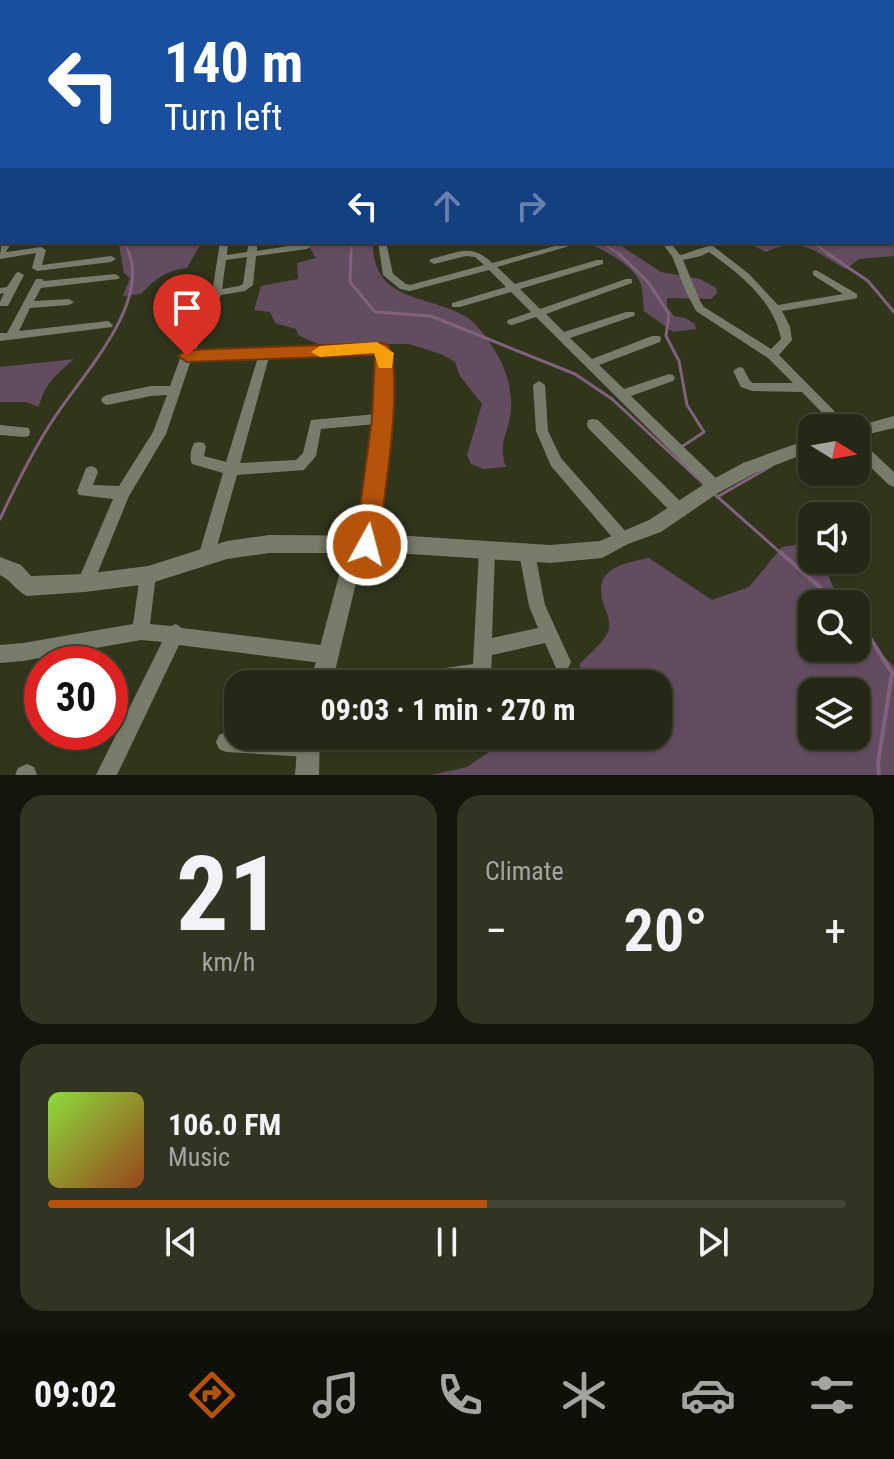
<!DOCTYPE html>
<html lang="en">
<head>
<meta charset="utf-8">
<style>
	body { margin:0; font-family:"Roboto Condensed",sans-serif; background:#313422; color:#f1f3f6; height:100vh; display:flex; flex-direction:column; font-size:30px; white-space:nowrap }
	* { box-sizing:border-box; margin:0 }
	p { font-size:26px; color:#a3a6a0 }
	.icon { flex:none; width:44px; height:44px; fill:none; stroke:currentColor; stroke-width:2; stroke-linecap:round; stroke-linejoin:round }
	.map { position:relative; height:775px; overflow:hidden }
	.sheet { display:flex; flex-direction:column; gap:20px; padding:20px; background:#14160c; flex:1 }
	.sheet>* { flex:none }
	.hud { position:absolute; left:0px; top:0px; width:894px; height:244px; box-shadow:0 2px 6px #0004,0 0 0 2px #424434; background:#1a4fa0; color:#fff; overflow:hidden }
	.needle { width:52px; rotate:101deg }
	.fabs { position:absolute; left:798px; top:414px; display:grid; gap:16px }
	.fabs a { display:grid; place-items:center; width:72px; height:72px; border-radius:16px; background:#252815; box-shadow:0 2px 6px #0004,0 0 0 2px #424434; font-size:40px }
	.speed { position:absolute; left:24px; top:646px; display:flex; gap:16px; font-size:40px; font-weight:700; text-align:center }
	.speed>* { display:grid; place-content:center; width:104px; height:104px; border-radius:50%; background:#252815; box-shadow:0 2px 6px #0004,0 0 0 2px #424434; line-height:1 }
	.speed .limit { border:12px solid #d22; background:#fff; color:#111 }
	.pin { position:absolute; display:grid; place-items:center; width:68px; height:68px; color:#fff; margin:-82px -34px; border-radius:50% 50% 50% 0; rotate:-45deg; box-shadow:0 0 8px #0007 }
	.pin .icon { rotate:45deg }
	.me { position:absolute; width:88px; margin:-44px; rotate:7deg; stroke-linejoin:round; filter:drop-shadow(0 0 6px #0008) }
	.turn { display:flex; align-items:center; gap:28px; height:168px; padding:0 32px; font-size:36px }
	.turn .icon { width:104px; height:104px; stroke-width:2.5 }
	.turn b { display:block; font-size:56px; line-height:68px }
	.lanes { display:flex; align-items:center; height:76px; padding:0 32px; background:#0003; justify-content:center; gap:40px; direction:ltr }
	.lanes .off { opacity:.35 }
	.big { font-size:60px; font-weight:700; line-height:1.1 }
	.sheet .tile { flex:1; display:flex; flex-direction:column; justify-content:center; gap:12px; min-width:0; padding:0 28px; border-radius:24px; background:#313422 }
	.sheet .dial { align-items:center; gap:0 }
	.dial b { font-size:104px; line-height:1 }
	.song { display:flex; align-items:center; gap:24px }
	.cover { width:96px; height:96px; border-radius:12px; background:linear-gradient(135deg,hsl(90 70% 55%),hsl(20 70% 35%)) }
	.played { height:8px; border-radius:4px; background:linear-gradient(90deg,#b45309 55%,#424434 55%) }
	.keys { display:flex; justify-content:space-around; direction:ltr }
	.heat { display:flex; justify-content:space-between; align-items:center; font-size:44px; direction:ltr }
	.sheet .tiles { flex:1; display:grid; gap:20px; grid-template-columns:1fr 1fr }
	.tile:last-child { grid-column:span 2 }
	.trip { position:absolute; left:224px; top:670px; width:448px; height:80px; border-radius:24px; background:#252815; box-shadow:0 2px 6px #0004,0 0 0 2px #424434; font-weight:700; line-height:80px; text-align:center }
	.tab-bar { display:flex; height:128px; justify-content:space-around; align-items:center; background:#0f1008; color:#a3a6a0 }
	.tab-bar .icon { width:56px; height:56px }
	.tab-bar .active { color:#b45309 }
	.tab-bar b { font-size:36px; color:#f1f3f6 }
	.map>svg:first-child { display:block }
	.green { fill:#624c5f; fill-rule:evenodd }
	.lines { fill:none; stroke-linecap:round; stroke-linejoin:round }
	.stream-far2 { stroke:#81617d; stroke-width:2 }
	.stream-far1 { stroke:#81617d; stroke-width:3 }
	.stream { stroke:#81617d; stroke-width:4 }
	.minor { fill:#787c6a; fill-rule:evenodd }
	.tertiary { fill:#787c6a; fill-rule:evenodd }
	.route { fill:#b45309; stroke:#753606; stroke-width:2 }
	.slow { fill:#f59e0b }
</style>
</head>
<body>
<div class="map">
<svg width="894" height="775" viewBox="0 0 894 775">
	<rect width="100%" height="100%" fill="#31351c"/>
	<path class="green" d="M 892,154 L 894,256 L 859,259 L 846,269 C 814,252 802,235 766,252 L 746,242 L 892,242 Z
		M 114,242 L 215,242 L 200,245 L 187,268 C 166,271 156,278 141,294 L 123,296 L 130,278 L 124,273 L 119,245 Z
		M 306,242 L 373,242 C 372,302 426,294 465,316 C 476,322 487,338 494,349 C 508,371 516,400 508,426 C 503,442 500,451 506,467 L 483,469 L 471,464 L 467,455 L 482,404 L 460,376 L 455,362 L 441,354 L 409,344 L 318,344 L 298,335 L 296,329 L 275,323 L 270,312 L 254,310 L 261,286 L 298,279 L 297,263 L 316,258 Z
		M 586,242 L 615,242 L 661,272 L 700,279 L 716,288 L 717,293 L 711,299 L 667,298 L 667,307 L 674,316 L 685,318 L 695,324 L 696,329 L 673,332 L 644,311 C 643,303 643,293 641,285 C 634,264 604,251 586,242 Z
		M 74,359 C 57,374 44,384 39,407 L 26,402 L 0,402 L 0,367 Z
		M 812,534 L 812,560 L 841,560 L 827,572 L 840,604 L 812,604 L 812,648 L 856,648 L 856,631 L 894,666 L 894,775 L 431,775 L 467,767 L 512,736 L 658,736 L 658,684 L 580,684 L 580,664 C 589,654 606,641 609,629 C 611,615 601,605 601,591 C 599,567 632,561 649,558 L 712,600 L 749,587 L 782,547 L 794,545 ZM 812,692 L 856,692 L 856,736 L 812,736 Z"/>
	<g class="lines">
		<path class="stream-far2" d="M 124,242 L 130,255
			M 600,242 L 621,255
			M 812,242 L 830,255
			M 351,255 L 352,242"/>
		<path class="stream-far1" d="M 351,253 L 350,282 L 375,312 L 431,316 L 575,374 L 612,399 L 707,487
			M 618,253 L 648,282 L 669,314 L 666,336 L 679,361 L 687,405 L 704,432 L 680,448
			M 827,253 L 868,281 L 894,312
			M 712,492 L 782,554
			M 717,497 L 771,466
			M 0,519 C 15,487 30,456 49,426 C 76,381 150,308 129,253"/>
		<path class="stream" d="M 780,552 L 839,604
			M 856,615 L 892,673 L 878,763 L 879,775"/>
		<path class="minor" d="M 0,123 L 2,123 L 2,127 L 0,127 Z
			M 892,130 L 894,130 L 894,134 L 892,134 Z
			M 220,242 L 228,242 L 227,255 L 247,252 L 249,242 L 257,242 L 257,251 L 307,243 L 311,246 L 307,249 L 256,256 L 253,285 L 245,291 L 221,295 L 195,352 L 382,345 L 388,349 L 391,361 L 390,411 L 375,545 L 372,550 L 367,552 L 362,550 L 359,545 L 376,424 L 321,429 L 316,456 L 304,470 L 237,475 L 214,557 L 212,562 L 206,565 L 200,562 L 198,557 L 223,473 L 192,464 C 189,458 191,449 194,443 L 199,442 L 204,443 L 206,447 L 204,456 L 226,462 L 258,357 L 191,360 L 166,434 L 129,496 L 91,589 L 85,591 L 79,589 L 77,583 L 113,499 L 79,495 L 77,491 L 86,468 L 91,466 L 96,468 L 98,472 L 93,485 L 119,486 L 153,432 L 167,395 L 151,396 L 107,405 L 103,403 L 101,400 L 103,397 L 107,395 L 151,386 L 170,386 L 181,356 L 212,293 ZM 247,257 L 243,284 L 239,286 L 222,289 L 226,260 ZM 377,353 L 379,383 L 377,414 L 311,420 L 303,453 L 296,460 L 240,463 L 269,357 Z
			M 378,242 L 386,242 L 393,274 L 406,284 L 410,285 L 484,265 L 475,257 L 466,256 L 434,264 L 429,261 L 431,259 C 457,253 471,242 492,263 L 570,242 L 580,243 L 497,267 L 515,284 L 597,260 L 603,260 L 603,264 L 520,289 L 540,309 L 626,279 L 632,279 L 632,283 L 546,314 L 564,332 L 626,312 L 634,312 L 635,314 L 634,316 L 570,338 L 592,359 L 652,336 L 660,336 L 661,339 L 660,342 L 599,365 L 624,389 L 669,374 L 673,375 L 675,378 L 673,381 L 631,396 L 720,482 L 722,486 L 720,490 L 715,492 L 710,490 L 536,317 L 512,325 L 508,324 L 507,322 L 508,320 L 531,312 L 511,292 L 460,307 L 452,307 L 452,303 L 506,287 L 489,270 L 410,291 L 400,289 L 383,275 Z
			M 661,242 L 670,242 L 680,255 C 690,253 705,245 713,246 L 749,274 L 778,305 L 843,294 L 813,275 L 813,271 L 816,270 L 857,294 L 857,298 L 853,299 L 782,311 L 790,327 L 792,340 L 779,355 L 851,428 L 837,428 L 802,392 L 752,391 L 741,387 L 733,371 L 739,367 L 743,368 L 750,381 L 753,383 L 793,383 L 768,358 L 696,311 L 686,292 L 672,256 ZM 709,252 C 740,274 774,301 781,339 L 771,349 L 704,307 L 700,301 L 683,260 L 701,256 Z
			M 41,247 L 46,250 L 42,265 L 111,256 L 116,259 L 111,262 L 37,271 L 32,268 L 36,253 L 0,259 L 0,253 Z
			M 19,272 L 24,275 L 9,304 L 8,306 L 0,306 L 0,302 L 4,293 L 0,294 L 0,288 L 7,287 L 16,273 Z
			M 115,274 L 120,277 L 118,279 L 41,288 L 34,301 L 69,299 L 74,302 L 69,305 L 30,308 L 19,331 L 108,321 L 113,325 L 112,327 L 0,341 L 0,333 L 7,333 L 36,279 L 42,279 L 44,281 Z
			M 539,381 L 545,385 L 548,431 L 561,458 L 627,533 L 630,538 L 627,543 L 622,545 L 617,543 L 551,466 L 536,431 L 533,385 Z
			M 593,419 L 598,420 L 685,506 L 687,511 L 685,516 L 680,518 L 675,516 L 588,428 L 587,424 L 588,420 Z
			M 0,425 L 29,428 L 30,432 L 29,436 L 24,437 L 0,435 Z
			M 856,440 L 861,441 L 894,472 L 894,487 L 889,485 L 856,453 Z
			M 487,544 L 492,546 L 495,551 L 492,638 L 538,628 L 529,606 L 519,553 L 521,548 L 527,545 L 533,548 L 535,553 L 545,605 L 571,662 L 568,668 L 562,671 L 556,668 L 545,643 L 492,655 L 491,672 L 488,678 L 461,684 L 333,684 L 335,677 L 342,675 L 410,673 L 473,664 L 479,551 L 482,546 Z
			M 148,567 L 154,569 L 156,575 L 150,624 L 171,626 L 176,624 L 182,628 L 329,646 L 335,649 L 338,655 L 335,661 L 329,664 L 179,645 L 117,775 L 96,775 L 162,642 L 141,640 L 23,661 L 0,663 L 0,645 L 23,643 L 133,624 L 140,575 L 142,569 Z
			M 226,732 L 238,733 L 238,736 L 307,737 L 314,740 L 317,747 L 314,754 L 307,757 L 226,752 L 219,749 L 216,742 L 219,735 Z
			M 27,764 L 34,767 L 37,775 L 15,775 L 18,768 Z"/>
		<path class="tertiary" d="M 892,155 L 894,155 L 894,159 L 892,159 Z
			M 2,242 L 12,242 L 4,255 L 0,256 Z
			M 894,416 L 894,428 L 856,437 L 856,428 L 850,428 Z
			M 812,438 L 812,451 L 755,473 L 718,493 L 661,532 L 628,544 L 602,558 L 550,563 L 410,554 L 363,553 L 332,684 L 310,684 L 345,553 L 269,553 L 227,559 L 148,584 L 85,592 L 27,596 C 16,591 11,580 0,575 L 0,557 L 21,565 L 31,576 L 85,574 L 148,566 L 227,541 L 269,535 L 410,536 L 550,545 L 600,541 L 649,520 L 706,483 L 743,463 Z
			M 298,736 L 320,736 L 319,775 L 295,775 Z"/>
	</g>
	<linearGradient id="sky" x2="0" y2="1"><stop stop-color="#1b1d0f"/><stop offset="0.42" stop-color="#48514b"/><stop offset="1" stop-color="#48514b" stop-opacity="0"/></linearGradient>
	<rect width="894" height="188" fill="url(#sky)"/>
	<path class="route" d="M 382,343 L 388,345 C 405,377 383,503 378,545 L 375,552 L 367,556 L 358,552 L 355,545 L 372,419 L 375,355 L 187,362 L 178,356 L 187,350 Z"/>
	<path class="slow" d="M 377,342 L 394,353 L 392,368 L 379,368 L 374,353 L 320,357 L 311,352 L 320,346 Z"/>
</svg>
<div class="fabs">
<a><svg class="needle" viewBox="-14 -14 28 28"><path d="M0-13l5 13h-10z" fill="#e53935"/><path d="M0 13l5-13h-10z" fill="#a3a6a0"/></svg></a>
<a><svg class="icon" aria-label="sound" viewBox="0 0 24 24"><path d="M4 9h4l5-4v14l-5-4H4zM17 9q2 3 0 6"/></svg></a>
<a><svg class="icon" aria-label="search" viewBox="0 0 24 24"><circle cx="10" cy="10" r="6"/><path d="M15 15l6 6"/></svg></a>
<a><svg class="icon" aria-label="layers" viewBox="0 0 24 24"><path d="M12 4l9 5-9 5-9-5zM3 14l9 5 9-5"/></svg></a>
</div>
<div class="speed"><div class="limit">30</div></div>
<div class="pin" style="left:187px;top:356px;background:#d93025"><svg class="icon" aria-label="arrive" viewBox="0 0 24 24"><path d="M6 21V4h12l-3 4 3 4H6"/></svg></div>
<svg class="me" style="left:367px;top:545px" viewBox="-20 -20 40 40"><circle r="17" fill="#b45309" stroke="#fff" stroke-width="3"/><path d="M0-11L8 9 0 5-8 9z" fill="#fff"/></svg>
<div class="trip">09:03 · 1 min · 270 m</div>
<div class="hud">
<div class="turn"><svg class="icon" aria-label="left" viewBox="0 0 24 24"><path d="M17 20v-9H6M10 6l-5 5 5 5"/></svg><div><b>140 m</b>Turn left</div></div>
<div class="lanes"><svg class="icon" aria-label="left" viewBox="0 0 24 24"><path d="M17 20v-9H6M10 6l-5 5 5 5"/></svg><svg class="icon off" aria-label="ahead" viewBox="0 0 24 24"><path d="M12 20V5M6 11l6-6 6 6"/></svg><svg class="icon off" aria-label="right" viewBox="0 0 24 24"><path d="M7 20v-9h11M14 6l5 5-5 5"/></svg></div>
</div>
</div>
<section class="sheet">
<div class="tiles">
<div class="tile dial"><b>21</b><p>km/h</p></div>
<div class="tile"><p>Climate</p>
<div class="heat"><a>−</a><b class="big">20°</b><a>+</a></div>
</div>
<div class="tile">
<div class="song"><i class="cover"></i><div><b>106.0 FM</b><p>Music</p></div></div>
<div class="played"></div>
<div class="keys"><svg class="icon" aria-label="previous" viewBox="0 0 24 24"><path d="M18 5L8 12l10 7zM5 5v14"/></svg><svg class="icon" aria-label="pause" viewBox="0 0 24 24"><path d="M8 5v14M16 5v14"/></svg><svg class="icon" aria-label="next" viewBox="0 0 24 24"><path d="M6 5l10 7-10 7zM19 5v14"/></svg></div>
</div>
</div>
</section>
<nav class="tab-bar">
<b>09:02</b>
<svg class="icon active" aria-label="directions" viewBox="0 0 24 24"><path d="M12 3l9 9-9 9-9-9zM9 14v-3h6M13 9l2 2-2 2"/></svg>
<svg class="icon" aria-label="music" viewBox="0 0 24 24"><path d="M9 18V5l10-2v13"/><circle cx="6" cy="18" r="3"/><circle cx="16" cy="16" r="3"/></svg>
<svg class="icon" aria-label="phone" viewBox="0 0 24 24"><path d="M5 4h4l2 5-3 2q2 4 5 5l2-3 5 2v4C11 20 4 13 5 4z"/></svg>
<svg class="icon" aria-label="climate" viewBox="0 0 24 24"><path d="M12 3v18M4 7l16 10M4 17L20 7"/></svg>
<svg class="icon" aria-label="car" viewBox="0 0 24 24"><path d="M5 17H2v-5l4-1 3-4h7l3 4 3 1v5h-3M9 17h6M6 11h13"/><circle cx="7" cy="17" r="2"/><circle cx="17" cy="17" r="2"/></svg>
<svg class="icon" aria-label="filters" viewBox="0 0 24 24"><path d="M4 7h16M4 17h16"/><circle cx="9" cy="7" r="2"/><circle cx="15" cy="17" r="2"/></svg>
</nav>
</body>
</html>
